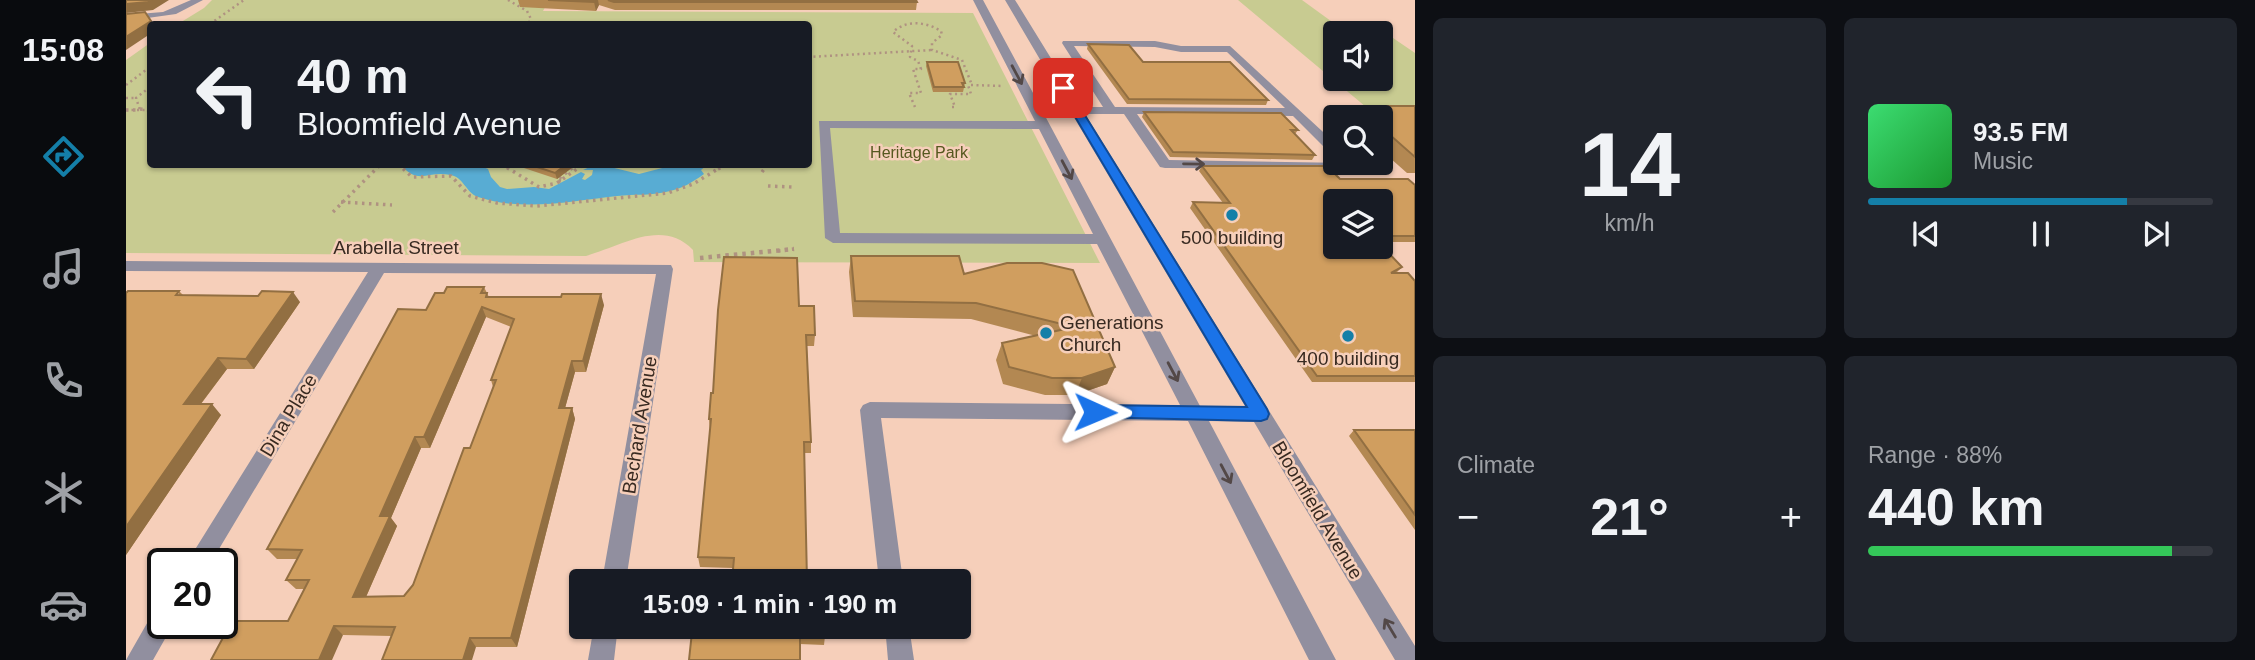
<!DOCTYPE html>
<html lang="en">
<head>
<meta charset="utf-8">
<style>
	body { margin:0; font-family:Helvetica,sans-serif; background:#20242c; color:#f1f3f6; height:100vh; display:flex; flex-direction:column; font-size:26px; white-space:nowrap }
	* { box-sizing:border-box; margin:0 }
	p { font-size:23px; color:#9ea1a6 }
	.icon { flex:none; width:38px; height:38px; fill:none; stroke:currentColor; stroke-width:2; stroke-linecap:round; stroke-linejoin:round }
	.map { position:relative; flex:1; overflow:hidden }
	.panel { display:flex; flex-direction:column; gap:18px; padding:18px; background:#0d0f14; width:840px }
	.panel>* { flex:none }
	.hud { position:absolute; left:21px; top:21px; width:665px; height:147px; border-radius:7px; box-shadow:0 2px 5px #0004; background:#171b24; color:#f1f3f6; overflow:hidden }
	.buttons { position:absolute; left:1197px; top:21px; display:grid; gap:14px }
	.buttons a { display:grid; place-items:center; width:70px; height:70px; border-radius:7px; background:#171b24; box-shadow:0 2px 5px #0004; font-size:35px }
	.speed { position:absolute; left:21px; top:548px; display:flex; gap:14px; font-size:35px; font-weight:700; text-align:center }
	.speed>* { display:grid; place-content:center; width:91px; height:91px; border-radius:50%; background:#171b24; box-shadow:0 2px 5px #0004; line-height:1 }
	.speed .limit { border:4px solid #111; border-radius:10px; background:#fff; color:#111 }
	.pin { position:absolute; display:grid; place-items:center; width:60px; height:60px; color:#fff; margin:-30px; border-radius:14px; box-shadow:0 4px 10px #0006 }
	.me { position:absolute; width:77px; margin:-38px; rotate:91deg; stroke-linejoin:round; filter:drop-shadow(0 0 5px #0008) }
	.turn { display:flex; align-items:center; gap:24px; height:147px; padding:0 35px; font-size:32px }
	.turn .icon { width:91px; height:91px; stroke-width:2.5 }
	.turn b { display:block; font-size:49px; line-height:60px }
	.big { font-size:52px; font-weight:700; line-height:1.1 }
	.panel .card { flex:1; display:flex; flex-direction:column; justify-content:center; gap:10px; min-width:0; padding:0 24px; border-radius:10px; background:#20242c }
	.panel .dial { align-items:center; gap:0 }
	.dial b { font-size:91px; line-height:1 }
	.song { display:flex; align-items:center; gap:21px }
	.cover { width:84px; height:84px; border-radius:10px; background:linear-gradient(135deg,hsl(140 70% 55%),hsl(130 70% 35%)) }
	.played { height:7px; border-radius:4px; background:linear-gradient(90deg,#147fa8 75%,#363941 75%) }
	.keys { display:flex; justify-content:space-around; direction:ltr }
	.heat { display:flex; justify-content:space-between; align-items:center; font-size:38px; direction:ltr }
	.charge { height:10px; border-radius:5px; background:linear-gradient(90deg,#34c759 88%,#363941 0) }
	.panel .tiles { flex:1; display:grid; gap:18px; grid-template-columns:repeat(2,1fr) }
	.trip { position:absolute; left:443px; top:569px; width:402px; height:70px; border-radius:7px; background:#171b24; box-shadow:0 2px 5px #0004; font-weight:700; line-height:70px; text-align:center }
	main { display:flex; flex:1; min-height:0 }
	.dock { display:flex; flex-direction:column; width:126px; justify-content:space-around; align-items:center; background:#090b0e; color:#9ea1a6 }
	.dock .icon { width:49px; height:49px }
	.dock .active { color:#147fa8 }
	.dock b { font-size:32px; color:#f1f3f6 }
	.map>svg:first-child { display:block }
	.green { fill:#c8cb91; fill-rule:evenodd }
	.water { fill:#58acd3 }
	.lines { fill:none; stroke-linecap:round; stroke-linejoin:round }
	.path-far2 { stroke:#af9281; stroke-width:2.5; stroke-dasharray:2 3.5; stroke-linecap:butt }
	.path-far1 { stroke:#af9281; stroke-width:3.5; stroke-dasharray:2.5 4.5; stroke-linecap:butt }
	.path { stroke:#af9281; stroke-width:4.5; stroke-dasharray:3.5 5; stroke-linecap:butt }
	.minor { fill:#918f9f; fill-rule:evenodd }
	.wall { fill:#b38852; fill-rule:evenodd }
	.shaded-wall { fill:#926f42 }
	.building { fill:#d09e5f; stroke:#926f42; stroke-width:2; fill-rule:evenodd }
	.oneway { stroke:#534847 }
	.route { fill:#1a73e8; stroke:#114b97; stroke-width:2 }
	.poi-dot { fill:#147fa8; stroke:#f6cfba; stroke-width:2.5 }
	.labels { text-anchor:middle; stroke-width:5; stroke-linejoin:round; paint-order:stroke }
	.far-park-label { font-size:16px; fill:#56581f; stroke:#f6cfba }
	.poi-label { font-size:19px; fill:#382a21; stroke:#f6cfba }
	.street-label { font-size:19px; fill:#382a21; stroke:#f6cfba }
</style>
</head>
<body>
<main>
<nav class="dock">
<b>15:08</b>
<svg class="icon active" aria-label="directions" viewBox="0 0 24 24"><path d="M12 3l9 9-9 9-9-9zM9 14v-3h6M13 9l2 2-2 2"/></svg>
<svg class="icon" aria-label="music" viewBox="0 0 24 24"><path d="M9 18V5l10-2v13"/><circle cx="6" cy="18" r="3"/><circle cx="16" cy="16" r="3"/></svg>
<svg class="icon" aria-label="phone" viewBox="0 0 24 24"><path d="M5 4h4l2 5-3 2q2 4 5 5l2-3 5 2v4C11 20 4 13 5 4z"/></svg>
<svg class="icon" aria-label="climate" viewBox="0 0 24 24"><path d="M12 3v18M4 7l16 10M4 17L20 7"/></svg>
<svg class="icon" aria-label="car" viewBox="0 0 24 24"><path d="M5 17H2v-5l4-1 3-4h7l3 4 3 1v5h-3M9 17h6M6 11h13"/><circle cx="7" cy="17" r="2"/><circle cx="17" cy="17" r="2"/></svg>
</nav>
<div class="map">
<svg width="1289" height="660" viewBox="0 0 1289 660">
	<rect width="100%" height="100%" fill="#f6cfba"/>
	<path class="green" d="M 86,0 L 423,0 L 417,11 L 847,13 L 974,263 L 568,262 L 567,250 C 536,218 496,246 460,256 L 0,253 L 0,60 L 24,43 L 24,164 L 682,164 L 682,24 L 52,24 L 78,8 Z
		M 1112,0 L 1176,0 L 1209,24 L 1248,25 L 1289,53 L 1289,107 L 1240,107 ZM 1209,33 L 1255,33 L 1255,79 L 1209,79 Z"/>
	<path class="water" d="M 275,165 L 350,164 L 362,169 L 365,177 L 374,187 L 381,189 L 408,187 L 423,189 L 455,172 L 459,174 L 456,179 L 459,180 L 466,175 L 467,170 L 457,170 L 468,165 L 476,165 L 513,174 L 548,165 L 581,165 L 575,170 L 578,174 C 567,182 557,188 544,191 C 527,196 508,194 491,196 C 445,201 397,212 352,197 C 339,192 338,177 324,175 C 302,170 293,186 275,165 Z"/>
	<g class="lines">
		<path class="path-far2" d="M 382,0 L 401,11 L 405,19 L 402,24
			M 84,24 L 118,0
			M 682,57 L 806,50
			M 0,85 L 24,67
			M 845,85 L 878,86
			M 24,87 L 10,98 L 14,110 L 24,110
			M 0,98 L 10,98
			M 789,107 L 783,93 L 795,93 L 787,69 L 795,69 L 792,61 L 784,57 L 786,46 L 767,32 C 781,19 800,22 815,31 L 816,35 L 806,43 L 806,50 L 836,60 L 846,85
			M 826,107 L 829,107 L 824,94 L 845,94 L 842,85
			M 0,110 L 14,110"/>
		<path class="path-far1" d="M 14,109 L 24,110
			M 0,110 L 14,110
			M 272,164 L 286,177 L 325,176 L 344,196 L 371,203 L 411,206 L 542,193 L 567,184 L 592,169 L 592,164
			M 375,164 L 413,187 L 431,183 L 458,164
			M 532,164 L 537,169
			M 592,169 L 602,164
			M 636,172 L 642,164
			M 435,181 L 431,180 L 451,164
			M 642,186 L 666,187
			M 215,202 L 266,205
			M 207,212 L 255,164
			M 652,251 L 668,249"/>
		<path class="path" d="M 574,258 L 668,249"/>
		<path class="minor" d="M 65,0 L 77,0 L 50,14 L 0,21 L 0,15 L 37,12 Z
			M 847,0 L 857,0 L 914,106 L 942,107 L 879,0 L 889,0 L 955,107 L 977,107 L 936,43 L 937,41 L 1029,41 L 1055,46 L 1104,46 L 1209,143 L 1209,154 L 1204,153 L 1167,116 L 1011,114 L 1043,160 L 1224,163 L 1216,169 L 1039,168 L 1034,167 L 998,114 L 959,114 L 1289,646 L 1289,660 L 1269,660 L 1128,422 L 1083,421 L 1210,660 L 1183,660 L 1062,421 L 755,418 L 777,581 L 753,581 L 734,410 L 737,405 L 744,402 L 1054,405 L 971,244 L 707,243 L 699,238 L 693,121 L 909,121 ZM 948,46 L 1029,47 L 1055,52 L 1101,52 L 1159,108 L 989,107 ZM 918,114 L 946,114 L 1119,406 L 1074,406 ZM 704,128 L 913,129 L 967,234 L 714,233 Z
			M 0,261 L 545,265 L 547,269 L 500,581 L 476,581 L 530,274 L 258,273 L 84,564 L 60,564 L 242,272 L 0,271 Z
			M 37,608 L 37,623 L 48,623 L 27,660 L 0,660 L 28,611 Z
			M 468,626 L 492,626 L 488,660 L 462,660 Z
			M 759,626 L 783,626 L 788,660 L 762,660 Z"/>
	</g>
	<path class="wall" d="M 392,0 L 790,0 L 791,2 L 790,10 L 489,10 L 473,5 L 470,11 L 394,7 Z
		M 962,44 L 1017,62 L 1142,100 L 1140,105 L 1001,104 L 961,49 Z
		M 801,62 L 839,83 L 837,92 L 807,92 L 800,66 Z
		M 1230,106 L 1289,106 L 1289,173 L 1281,173 L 1255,150 L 1255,117 L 1223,117 Z
		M 1018,112 L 1172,130 L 1169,134 L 1189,155 L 1186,160 L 1044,157 L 1016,117 Z
		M 386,164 L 446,164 L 447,167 L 431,179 Z
		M 1076,166 L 1214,179 L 1289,185 L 1289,242 L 1255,242 L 1255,201 L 1209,201 L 1276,267 L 1270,273 L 1289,281 L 1289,382 L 1186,382 L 1064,208 L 1067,202 L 1097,203 L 1073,171 Z
		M 725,256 L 838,274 L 881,263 L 989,367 L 981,384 L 949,395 L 919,395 L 877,384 L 870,360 L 876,343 L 910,336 L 845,319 L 727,317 L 723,272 Z
		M 358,287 L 363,297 L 478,305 L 460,372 L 449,372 L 439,408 L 446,408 L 449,419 L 391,647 L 350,647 L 266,636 L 217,635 L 162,621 L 178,589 L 170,589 L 160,580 L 171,559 L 151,559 L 141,549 L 300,310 L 318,293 ZM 360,317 L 385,327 L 365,380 L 367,387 L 344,448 L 287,585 L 278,596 L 240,597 L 271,526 L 265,518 L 295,448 L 304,448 Z
		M 53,291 L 57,295 L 174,302 L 128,369 L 101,369 L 75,404 L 95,415 L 0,555 Z
		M 673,306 L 689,335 L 688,346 L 681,346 L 685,442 L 685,453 L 678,453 L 607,568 L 574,567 L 572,557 L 584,430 L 583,419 L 587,393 Z
		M 1228,430 L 1289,430 L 1289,530 L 1223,436 Z
		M 577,632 L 699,636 L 698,645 L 674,644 Z"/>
	<path class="shaded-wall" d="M 25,0 L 43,0 L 27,10 L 0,13 L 0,4 Z
		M 469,0 L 472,0 L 473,5 L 470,11 L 468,2 Z
		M 25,21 L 27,24 L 24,24 L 24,34 L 0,50 L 0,37 Z
		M 441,164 L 446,164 L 447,167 L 431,179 L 429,173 Z
		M 167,292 L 174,302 L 128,369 L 120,359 Z
		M 475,294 L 478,305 L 460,372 L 457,361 Z
		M 356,307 L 360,317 L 304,448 L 298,437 Z
		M 92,358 L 101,369 L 67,414 L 58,404 Z
		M 446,361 L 449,372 L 436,419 L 433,408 Z
		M 989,367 L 981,384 L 949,395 L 956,378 Z
		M 86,404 L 95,415 L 0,555 L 0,527 Z
		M 446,408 L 449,419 L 391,647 L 385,638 Z
		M 289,437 L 295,448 L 265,518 L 271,526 L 236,606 L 227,597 L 254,516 Z
		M 208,626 L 217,635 L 206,660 L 193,660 Z
		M 344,638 L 350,647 L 346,660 L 337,660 Z"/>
	<path class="building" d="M 0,0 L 25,0 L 22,2 L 0,4 Z
		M 422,0 L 469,0 L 468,2 Z
		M 482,0 L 790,0 L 791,2 L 488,2 Z
		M 19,12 L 25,21 L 0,37 L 0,14 Z
		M 962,44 L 1003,45 L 1017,62 L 1104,62 L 1142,100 L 1003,99 Z
		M 801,62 L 832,62 L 839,83 L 836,83 L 838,87 L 808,87 Z
		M 1230,106 L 1289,106 L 1289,157 L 1255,127 L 1255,117 L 1243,117 Z
		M 1018,112 L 1155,113 L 1172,130 L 1165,130 L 1189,155 L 1047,152 Z
		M 402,164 L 441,164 L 429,173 Z
		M 1076,166 L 1201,166 L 1214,179 L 1282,179 L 1289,185 L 1289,236 L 1255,236 L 1255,201 L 1209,201 L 1209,247 L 1255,247 L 1255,245 L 1276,267 L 1265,273 L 1282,273 L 1289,281 L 1289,376 L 1191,376 L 1067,202 L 1104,203 Z
		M 725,256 L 833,256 L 838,274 L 881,263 L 916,263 L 947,270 L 989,367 L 956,378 L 926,378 L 883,367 L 876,343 L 948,327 L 850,303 L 729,301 Z
		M 598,257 L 671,258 L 673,306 L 688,306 L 689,335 L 680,335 L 685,442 L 678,442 L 681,581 L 606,581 L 608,558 L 572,557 L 585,419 L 583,419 L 585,393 L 587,393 L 592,310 Z
		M 321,287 L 358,287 L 355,293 L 361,293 L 360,297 L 435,297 L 436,294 L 475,294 L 457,361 L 446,361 L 433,408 L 446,408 L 385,638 L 344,638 L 337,660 L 256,660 L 269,627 L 208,626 L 193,660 L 85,660 L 106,621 L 162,621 L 183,580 L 160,580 L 176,550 L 141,549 L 272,309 L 300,310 L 309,293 L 318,293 ZM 356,307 L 388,319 L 365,380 L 370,380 L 344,448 L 338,448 L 287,585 L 278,596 L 227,597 L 264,516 L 254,516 L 289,437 L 298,437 Z
		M 2,291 L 53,291 L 50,295 L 132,296 L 136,291 L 167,292 L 120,359 L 92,358 L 58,404 L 86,404 L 0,527 L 0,293 Z
		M 1228,430 L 1289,430 L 1289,515 Z
		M 577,626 L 699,626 L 699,636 L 674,636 L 674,660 L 563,660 L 566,632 L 577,632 Z"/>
	<defs><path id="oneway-shaft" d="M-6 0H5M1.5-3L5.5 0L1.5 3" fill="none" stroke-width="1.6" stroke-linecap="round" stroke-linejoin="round" transform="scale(1.75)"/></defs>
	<g class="oneway">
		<use href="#oneway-shaft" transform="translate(891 75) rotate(62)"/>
		<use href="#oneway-shaft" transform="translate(1068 164) rotate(1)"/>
		<use href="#oneway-shaft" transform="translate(941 170) rotate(62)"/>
		<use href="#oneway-shaft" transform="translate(1047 372) rotate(62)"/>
		<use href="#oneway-shaft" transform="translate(1100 474) rotate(62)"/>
		<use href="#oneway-shaft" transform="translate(1264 628) rotate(-121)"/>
	</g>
	<path class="route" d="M 933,85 L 942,88 L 1141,409 L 1143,414 L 1141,419 L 1135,421 L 962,417 L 960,412 L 962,408 L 969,405 L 1121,407 L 932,88 Z"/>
	<g class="poi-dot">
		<circle cx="1106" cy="215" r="7"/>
		<circle cx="920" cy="333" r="7"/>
		<circle cx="1222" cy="336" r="7"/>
	</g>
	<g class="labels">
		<g class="far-park-label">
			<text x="793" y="158">Heritage Park</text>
		</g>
		<g class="poi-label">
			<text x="1106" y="244">500 building</text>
			<text x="934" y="329" text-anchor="start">Generations<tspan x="934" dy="22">Church</tspan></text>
			<text x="1222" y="365">400 building</text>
		</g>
		<g class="street-label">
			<text x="270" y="254">Arabella Street</text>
			<text transform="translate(162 415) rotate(-59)" y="7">Dina Place</text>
			<text transform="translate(513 425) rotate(-81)" y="7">Bechard Avenue</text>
			<text transform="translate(1192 510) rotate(59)" y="7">Bloomfield Avenue</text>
		</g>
	</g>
</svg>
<div class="buttons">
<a><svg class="icon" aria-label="sound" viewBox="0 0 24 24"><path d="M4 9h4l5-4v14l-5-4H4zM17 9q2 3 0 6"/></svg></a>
<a><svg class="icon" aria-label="search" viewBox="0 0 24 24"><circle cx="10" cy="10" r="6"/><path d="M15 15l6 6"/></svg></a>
<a><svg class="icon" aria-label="layers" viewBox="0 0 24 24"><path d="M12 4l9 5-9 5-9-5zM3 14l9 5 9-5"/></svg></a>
</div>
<div class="speed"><div class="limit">20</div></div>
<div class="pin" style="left:937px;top:88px;background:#d93025"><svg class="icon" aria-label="arrive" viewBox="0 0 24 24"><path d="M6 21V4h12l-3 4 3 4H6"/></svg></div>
<svg class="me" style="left:969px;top:412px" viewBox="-20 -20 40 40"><path d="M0-17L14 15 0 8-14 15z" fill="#1a73e8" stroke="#fff" stroke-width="4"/></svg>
<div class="trip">15:09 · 1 min · 190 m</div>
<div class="hud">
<div class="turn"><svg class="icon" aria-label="left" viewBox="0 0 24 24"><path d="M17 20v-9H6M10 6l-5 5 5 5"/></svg><div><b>40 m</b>Bloomfield Avenue</div></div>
</div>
</div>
<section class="panel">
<div class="tiles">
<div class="card dial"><b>14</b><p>km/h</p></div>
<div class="card">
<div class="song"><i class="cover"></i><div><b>93.5 FM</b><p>Music</p></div></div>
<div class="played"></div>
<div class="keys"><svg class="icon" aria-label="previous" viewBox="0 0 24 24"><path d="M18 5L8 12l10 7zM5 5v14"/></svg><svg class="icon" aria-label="pause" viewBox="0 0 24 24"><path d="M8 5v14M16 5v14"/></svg><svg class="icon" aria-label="next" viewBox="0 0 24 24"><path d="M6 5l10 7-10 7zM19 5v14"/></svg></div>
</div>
<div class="card"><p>Climate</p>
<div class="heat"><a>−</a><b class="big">21°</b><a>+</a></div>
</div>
<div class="card"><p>Range · 88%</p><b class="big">440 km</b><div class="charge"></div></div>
</div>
</section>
</main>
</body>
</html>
